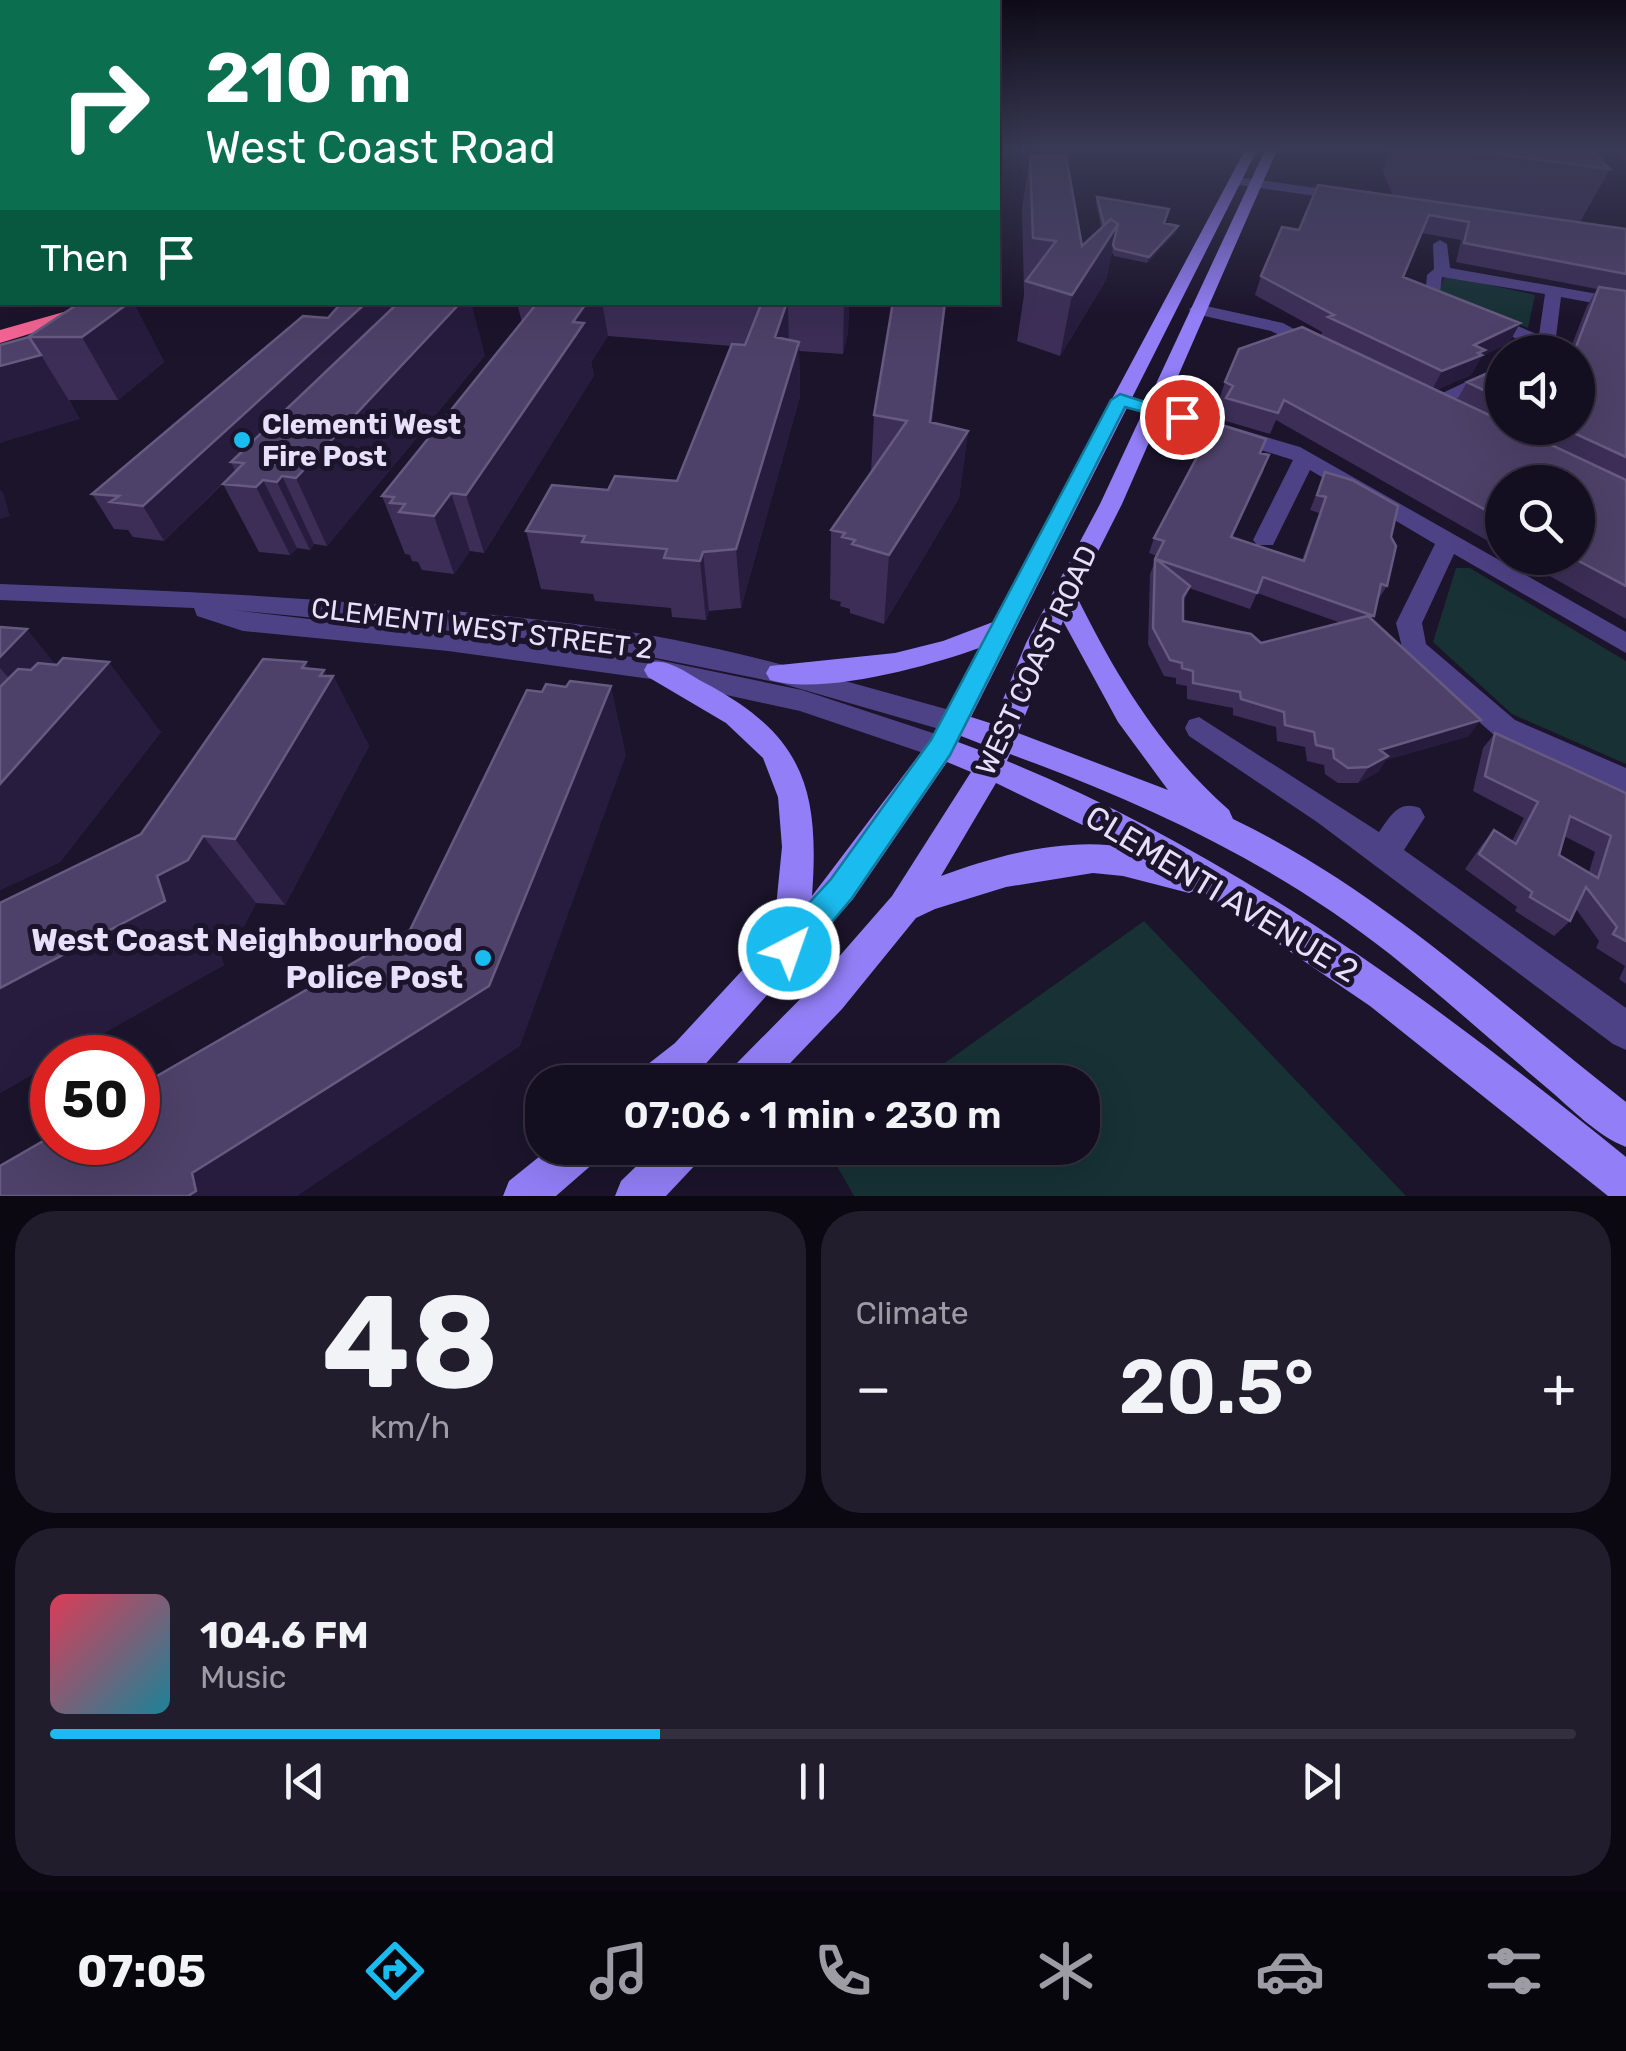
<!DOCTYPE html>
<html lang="en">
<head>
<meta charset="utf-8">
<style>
	body { margin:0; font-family:Rubik,sans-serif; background:#211d2d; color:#f1f3f6; height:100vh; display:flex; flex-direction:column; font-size:38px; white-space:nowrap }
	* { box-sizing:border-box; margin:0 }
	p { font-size:32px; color:#9d9ca5 }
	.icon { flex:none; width:55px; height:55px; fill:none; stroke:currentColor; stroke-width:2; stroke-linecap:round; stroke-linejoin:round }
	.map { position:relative; height:1196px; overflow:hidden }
	.side { display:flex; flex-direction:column; gap:15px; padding:15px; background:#0b0812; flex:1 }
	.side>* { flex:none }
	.hud { position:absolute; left:0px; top:0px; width:1000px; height:305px; box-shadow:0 10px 40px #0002,0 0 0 2px #332f3e; background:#0b6e4f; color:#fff; overflow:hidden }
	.buttons { position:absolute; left:1485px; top:335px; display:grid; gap:20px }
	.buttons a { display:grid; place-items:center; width:110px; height:110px; border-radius:50%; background:#140f20; box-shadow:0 10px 40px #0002,0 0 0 2px #332f3e; font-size:50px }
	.speed { position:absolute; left:30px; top:1035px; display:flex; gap:20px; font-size:50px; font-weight:700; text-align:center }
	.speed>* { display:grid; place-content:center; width:130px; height:130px; border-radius:50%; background:#140f20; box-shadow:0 10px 40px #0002,0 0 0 2px #332f3e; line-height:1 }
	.speed .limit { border:15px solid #d22; background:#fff; color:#111 }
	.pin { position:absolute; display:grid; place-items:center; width:85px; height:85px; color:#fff; margin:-42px; border:5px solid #fff; border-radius:50%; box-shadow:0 2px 10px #0007 }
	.me { position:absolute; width:110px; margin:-55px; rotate:41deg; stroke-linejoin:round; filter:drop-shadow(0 0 8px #0008) }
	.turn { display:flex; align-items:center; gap:35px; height:210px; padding:0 40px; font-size:45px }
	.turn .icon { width:130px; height:130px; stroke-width:2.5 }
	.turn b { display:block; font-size:70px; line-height:85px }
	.then { display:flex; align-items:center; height:95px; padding:0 40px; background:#0003; gap:20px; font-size:38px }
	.big { font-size:75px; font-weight:600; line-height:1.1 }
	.side .widget { flex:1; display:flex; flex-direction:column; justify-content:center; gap:15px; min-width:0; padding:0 35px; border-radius:40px; background:#211d2d }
	.side .dial { align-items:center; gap:0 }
	.dial b { font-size:130px; line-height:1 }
	.song { display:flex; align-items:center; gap:30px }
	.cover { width:120px; height:120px; border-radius:15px; background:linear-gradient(135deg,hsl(350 70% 55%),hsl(190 70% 35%)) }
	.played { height:10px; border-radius:5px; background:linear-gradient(90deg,#1abbef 40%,#332f3e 40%) }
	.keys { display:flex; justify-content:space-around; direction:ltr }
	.heat { display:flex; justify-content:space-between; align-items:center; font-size:55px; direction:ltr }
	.side .tiles { flex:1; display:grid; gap:15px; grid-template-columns:1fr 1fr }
	.widget:last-child { grid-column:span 2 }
	.trip { position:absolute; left:525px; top:1065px; width:575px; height:100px; border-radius:40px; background:#140f20; box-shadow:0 10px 40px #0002,0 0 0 2px #332f3e; font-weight:600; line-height:100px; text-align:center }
	.tabs { display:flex; height:160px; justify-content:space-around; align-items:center; background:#08060d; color:#9d9ca5 }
	.tabs .icon { width:70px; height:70px }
	.tabs .current { color:#1abbef }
	.tabs b { font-size:45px; color:#f1f3f6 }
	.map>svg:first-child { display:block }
	.green { fill:#173135 }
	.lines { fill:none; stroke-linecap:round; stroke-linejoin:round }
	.street { fill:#4e4286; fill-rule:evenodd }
	.secondary { fill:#927ef6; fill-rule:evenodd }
	.highway { fill:#f46494; fill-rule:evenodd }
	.wall { fill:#3c2e57; fill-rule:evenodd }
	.shaded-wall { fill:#271c3e }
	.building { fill:#4e4169; stroke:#665a80; stroke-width:2.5; fill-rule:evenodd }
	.route { fill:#1abbef; stroke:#117a9b; stroke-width:2.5 }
	.poi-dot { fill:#1abbef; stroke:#1b142b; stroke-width:4 }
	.labels { text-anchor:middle; stroke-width:10; stroke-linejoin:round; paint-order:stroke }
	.poi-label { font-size:28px; font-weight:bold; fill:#e7e0fd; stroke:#1b142b; text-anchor:start }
	.street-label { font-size:28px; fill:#e7e0fd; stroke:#1b142b }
	.near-street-label { font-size:32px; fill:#e7e0fd; stroke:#1b142b }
	.near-poi-label { font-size:32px; font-weight:bold; fill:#e7e0fd; stroke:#1b142b; text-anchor:end }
</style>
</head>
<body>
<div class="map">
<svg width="1626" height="1196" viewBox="0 0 1626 1196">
	<rect width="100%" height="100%" fill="#1b142b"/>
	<path class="green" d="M 1454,277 L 1535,295 L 1528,328 L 1439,292 L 1444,278 Z
		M 1456,568 L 1470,568 L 1626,661 L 1626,764 L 1512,714 L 1433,642 Z
		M 1144,921 L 1406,1196 L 854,1196 L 827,1148 L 1082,1148 L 1082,1082 L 918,1082 Z"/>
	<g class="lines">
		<path class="street" d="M 0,150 L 2,150 L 2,154 L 0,155 Z
			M 1237,177 L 1345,192 L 1352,196 L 1345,200 L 1232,184 L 1230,181 Z
			M 1440,240 L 1447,244 L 1450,268 L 1626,299 L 1626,309 L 1561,297 L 1555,345 L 1548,352 L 1528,352 L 1533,346 L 1425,298 L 1427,275 L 1434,269 L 1433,244 ZM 1442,277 L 1545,294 L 1539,335 L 1440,293 Z
			M 1197,304 L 1283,323 L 1325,346 L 1310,350 L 1271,331 L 1191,313 L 1189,309 Z
			M 1502,365 L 1502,378 L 1438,407 L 1431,409 L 1421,403 Z
			M 1120,394 L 1300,447 L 1626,632 L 1626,653 L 1454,554 L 1422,623 L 1426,644 L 1515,720 L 1626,768 L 1626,793 L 1495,736 L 1404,655 L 1396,623 L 1435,544 L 1310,470 L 1273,545 L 1257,545 L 1253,540 L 1293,460 L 1113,404 L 1113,396 Z
			M 0,584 C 195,591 390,601 583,625 C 709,641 831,677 953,711 L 963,714 L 967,722 L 963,730 L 953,733 L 780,683 L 586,644 L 233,610 L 658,660 L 802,690 L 951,739 L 956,747 L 951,755 L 941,759 L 800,711 L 658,680 L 448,651 L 243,631 L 197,616 L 194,608 L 0,600 Z
			M 1199,717 L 1379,832 C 1391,816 1398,800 1420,808 L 1425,817 L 1404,850 L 1626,1008 L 1626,1050 L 1613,1044 L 1317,822 L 1189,736 L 1185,728 L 1189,720 Z"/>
		<path class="secondary" d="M 1245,150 L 1257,150 L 971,717 L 993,724 L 1026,643 L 1100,504 L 1265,150 L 1277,150 L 1122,504 L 1076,595 C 1116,676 1160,749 1229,810 L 1233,819 C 1381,890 1498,1002 1626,1102 L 1626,1147 C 1596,1135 1572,1109 1547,1088 C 1495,1044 1444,998 1391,955 C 1276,864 1147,804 1010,754 L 1007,761 C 1235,854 1436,1003 1626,1157 L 1626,1196 L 1608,1196 L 1370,1006 L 1198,889 L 1189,893 L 1123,876 L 1093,873 L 1006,887 L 935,909 L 916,918 L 842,1009 L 772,1082 L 727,1082 L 732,1068 L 816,983 L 892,896 L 971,772 L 947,762 L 853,899 L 701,1069 L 686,1082 L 638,1082 L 643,1068 L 675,1043 L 773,937 L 782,847 L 778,797 L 763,758 L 726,723 L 648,677 L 644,670 L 648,663 C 668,657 688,674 705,683 C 803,735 820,788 812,896 L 931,739 L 979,648 C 930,666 821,696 770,680 L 766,673 L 770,666 L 895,653 L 943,641 L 993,622 ZM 1063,621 L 1118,722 L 1168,790 L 1018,733 ZM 961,736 L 984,745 L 982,751 L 958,742 ZM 996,783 L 1130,848 C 1069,836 998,855 941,876 Z
			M 550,1148 L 601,1148 L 595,1162 L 556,1196 L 503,1196 L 509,1181 Z
			M 655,1148 L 704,1148 L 698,1162 L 666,1196 L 615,1196 L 621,1181 Z"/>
		<path class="highway" d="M 99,302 L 133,302 L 0,343 L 0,330 Z"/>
	</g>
	<path class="wall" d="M 1391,150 L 1603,150 L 1598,157 L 1610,169 L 1580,222 L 1626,229 L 1626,619 L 1518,558 L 1578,558 L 1502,482 L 1502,549 L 1276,420 L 1270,434 L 1219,419 L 1224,406 L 1218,403 L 1225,382 L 1321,336 L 1322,332 L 1255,295 L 1261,276 L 1299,230 L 1393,195 L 1382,170 ZM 1421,233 L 1461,240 L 1456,262 L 1597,289 L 1587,306 L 1569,352 L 1578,352 L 1578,428 L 1502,428 L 1502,367 L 1467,382 L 1457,400 L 1436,390 L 1471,375 L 1482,356 L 1509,343 L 1520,323 L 1403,277 Z
		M 1607,150 L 1626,150 L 1626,162 Z
		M 1030,156 L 1082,246 L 1101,227 L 1096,203 L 1097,197 L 1165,223 L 1177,232 L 1147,263 L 1114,256 L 1112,252 L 1106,280 L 1060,356 L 1017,341 L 1024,295 L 1022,208 Z
		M 81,302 L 133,302 L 164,362 L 118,400 L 69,400 L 80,419 L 29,337 Z
		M 517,302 L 849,302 L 848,332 L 843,354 L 799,351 L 800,396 L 741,608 L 709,611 L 706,620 L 672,617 L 671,608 L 595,601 L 593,594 L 541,589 L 526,531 L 608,490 L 677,481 L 732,346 L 608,336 L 591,362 L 594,375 L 484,553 L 470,551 L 454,574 L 422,570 L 418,562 L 412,561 L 410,555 L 405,554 L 382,496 L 522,323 Z
		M 893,302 L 946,302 L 932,422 L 968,431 L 959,498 L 884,624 L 850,613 L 850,609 L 840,606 L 841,602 L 830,599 L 831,530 L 871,472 L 874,415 Z
		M 328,318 L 485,355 L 327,546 L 314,544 L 310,550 L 297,548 L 290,555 L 259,552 L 223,484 L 236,471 L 164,541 L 133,537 L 128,530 L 114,529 L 92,494 Z
		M 1266,439 L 1261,453 L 1264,470 L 1232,538 L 1302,560 L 1319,513 L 1310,510 L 1325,472 L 1391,537 L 1387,586 L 1377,601 L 1372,619 L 1469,736 L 1386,760 L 1378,772 L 1358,783 L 1338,783 L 1325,774 L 1324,765 L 1307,761 L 1305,747 L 1277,741 L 1276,727 L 1233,715 L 1233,708 L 1187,699 L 1187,686 L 1176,684 L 1176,678 L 1164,676 L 1148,644 L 1150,574 L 1157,556 L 1149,553 L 1154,538 ZM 1189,588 L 1250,609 L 1257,593 L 1341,623 L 1261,643 L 1183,621 L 1183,603 Z
		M 0,627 L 161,732 L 60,862 L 0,890 Z
		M 306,662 L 309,668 L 324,670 L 327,676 L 333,676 L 369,746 L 285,905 L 256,903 L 244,926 L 216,941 L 224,965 L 52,1058 L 52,1063 L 0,1093 L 141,834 Z
		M 1495,733 L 1626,793 L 1626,984 L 1619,979 L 1625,966 L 1596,948 L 1599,941 L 1576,909 L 1570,921 L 1554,936 L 1515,911 L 1517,907 L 1465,869 L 1481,846 L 1494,830 L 1512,841 L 1524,818 L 1473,791 L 1483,748 ZM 1564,836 L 1595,852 L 1589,872 L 1559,855 Z"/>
	<path class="shaded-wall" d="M 1118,224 L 1106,280 L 1060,356 L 1072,295 Z
		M 1178,226 L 1177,232 L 1147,263 L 1149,257 Z
		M 2,243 L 2,278 L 0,278 L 0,244 Z
		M 130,302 L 133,302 L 164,362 L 118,400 L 82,337 Z
		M 367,302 L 399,302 L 231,462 L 235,471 L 164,541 L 143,506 Z
		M 453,302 L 471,302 L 485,355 L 327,546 L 296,478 Z
		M 587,302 L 602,302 L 608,336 L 591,362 L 594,375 L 484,553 L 466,495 L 573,322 Z
		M 787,302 L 788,302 L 789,350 L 775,337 Z
		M 844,302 L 849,302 L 848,332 L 843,354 Z
		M 945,302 L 946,302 L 924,488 L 930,422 Z
		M 1520,323 L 1509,343 L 1482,356 L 1471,375 L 1431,392 L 1442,371 L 1474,345 Z
		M 799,342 L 800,396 L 741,608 L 736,549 Z
		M 41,355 L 80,419 L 0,443 L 0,366 Z
		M 968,431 L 959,498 L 884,624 L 889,555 Z
		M 282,476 L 314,544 L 310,550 L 277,482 Z
		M 263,480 L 297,548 L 290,555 L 256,487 Z
		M 0,489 L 3,493 L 10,516 L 0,519 Z
		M 451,493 L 470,551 L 454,574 L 434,516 Z
		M 703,552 L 709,611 L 706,620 L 700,561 Z
		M 27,629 L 74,687 L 46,720 L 0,668 L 0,657 Z
		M 109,662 L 161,732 L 60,862 L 0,890 L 0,784 Z
		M 306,662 L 323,693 L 320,676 L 324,670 L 330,681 L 333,676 L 369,746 L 285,905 L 235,839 L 302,668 Z
		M 611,686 L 626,755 L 520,1046 L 297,1196 L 188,1196 L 192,1173 L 489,986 Z
		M 1481,720 L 1469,736 L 1386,760 L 1378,772 L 1358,783 L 1380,750 Z
		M 203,836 L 256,903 L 244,926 L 216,941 L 224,965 L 61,1058 L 52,1058 L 52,1063 L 0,1093 L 0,988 L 157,876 Z"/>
	<path class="building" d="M 1463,150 L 1591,150 L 1610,169 Z
		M 1030,156 L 1066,156 L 1082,246 L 1111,219 L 1118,224 L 1072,295 L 1026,281 L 1056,241 L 1033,238 Z
		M 2,174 L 2,243 L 0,244 L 0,175 Z
		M 1318,185 L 1626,229 L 1626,274 L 1464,243 L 1469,222 L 1429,215 L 1403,277 L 1520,323 L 1474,345 L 1485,350 L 1478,353 L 1482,355 L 1442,371 L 1328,317 L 1334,315 L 1261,276 L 1282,227 L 1299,230 Z
		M 1097,197 L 1169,209 L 1164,223 L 1178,226 L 1149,257 L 1115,249 L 1113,245 L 1118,224 L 1111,219 L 1104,225 Z
		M 1599,287 L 1626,291 L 1626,457 L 1563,428 L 1578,428 L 1578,352 L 1574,352 Z
		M 81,302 L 130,302 L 82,337 L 28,337 Z
		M 342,302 L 367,302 L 143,506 L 110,502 L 119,496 L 92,494 L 303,316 L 328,318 Z
		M 399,302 L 461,302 L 296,478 L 282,476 L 277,482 L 263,480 L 256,487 L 223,484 L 244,463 L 231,462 Z
		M 538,302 L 587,302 L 573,322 L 584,323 L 466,495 L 451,493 L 434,516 L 399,512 L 405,504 L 390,503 L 394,497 L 382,496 Z
		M 762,302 L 787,302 L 775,337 L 799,342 L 736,549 L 703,552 L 700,561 L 664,558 L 667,549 L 582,542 L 585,536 L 526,531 L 552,485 L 608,490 L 615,476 L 677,481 L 732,344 L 745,345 Z
		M 893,302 L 945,302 L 930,422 L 968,431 L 889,555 L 852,544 L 855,540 L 842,537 L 845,533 L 831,530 L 907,421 L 874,415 Z
		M 1302,327 L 1502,421 L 1502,428 L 1515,428 L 1626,480 L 1626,586 L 1573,558 L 1578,558 L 1578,482 L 1502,482 L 1502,519 L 1284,400 L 1278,413 L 1226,398 L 1233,386 L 1225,382 L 1239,349 Z
		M 29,337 L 41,355 L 0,366 L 0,345 Z
		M 1502,367 L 1502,399 L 1467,382 Z
		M 1215,423 L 1266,439 L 1260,453 L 1269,455 L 1231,537 L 1304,561 L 1326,497 L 1317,495 L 1325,472 L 1352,480 L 1398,506 L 1391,537 L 1396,546 L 1387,586 L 1381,584 L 1374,616 L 1263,577 L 1257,593 L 1156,559 L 1190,586 L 1183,597 L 1183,621 L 1251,634 L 1261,643 L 1368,616 L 1481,720 L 1380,750 L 1388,756 L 1368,767 L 1348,768 L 1334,758 L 1333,749 L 1316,745 L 1314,732 L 1285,725 L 1284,712 L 1241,699 L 1240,692 L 1193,683 L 1193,671 L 1182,668 L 1182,663 L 1170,660 L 1153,628 L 1155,559 L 1164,541 L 1154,538 Z
		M 0,627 L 27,629 L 0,657 Z
		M 63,658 L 109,662 L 0,784 L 0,687 L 18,669 L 31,670 L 38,663 L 57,665 Z
		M 263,659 L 306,662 L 302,668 L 324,670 L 320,676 L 333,676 L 235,839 L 203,836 L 188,860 L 157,876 L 165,901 L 0,988 L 0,903 L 141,834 Z
		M 570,681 L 611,686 L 489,986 L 192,1173 L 196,1191 L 188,1196 L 0,1196 L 0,1166 L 52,1136 L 52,1142 L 138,1142 L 138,1087 L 410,930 L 527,690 L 542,692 L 546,684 L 566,687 Z
		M 1495,733 L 1626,793 L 1626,941 L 1613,934 L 1617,927 L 1586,887 L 1570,921 L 1530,897 L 1532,892 L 1479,854 L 1494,830 L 1516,844 L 1538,802 L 1485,776 ZM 1570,816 L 1611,836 L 1598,878 L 1559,855 Z"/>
	<linearGradient id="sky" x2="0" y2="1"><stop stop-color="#0f0b18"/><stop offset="0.47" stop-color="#393a55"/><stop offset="1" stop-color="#393a55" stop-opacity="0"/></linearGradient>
	<rect width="1626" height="317" fill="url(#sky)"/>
	<path class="route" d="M 1120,394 L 1192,417 L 1182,422 L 1125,407 L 950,755 L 852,898 L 800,960 L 789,964 L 777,960 L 773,949 L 777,938 L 831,879 L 931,740 L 1111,400 Z"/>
	<g class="poi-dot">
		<circle cx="242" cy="440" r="10"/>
		<circle cx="483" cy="958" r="10"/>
	</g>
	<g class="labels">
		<g class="poi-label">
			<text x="262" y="434">Clementi West<tspan x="262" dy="32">Fire Post</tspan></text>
		</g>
		<g class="street-label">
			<text transform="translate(482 628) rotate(7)" y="10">CLEMENTI WEST STREET 2</text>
			<text transform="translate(1036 660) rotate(-65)" y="10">WEST COAST ROAD</text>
		</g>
		<g class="near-street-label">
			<text transform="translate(1222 894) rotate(31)" y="11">CLEMENTI AVENUE 2</text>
		</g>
		<g class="near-poi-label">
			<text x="463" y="951">West Coast Neighbourhood<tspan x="463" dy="37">Police Post</tspan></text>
		</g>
	</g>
</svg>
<div class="buttons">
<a><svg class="icon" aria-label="sound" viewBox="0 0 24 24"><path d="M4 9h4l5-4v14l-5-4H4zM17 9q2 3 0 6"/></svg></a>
<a><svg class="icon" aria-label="search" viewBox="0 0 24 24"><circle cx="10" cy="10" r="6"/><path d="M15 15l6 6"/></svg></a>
</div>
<div class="speed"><div class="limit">50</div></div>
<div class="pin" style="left:1182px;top:417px;background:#d93025"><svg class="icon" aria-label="arrive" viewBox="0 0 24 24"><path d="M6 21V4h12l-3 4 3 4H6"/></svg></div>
<svg class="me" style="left:789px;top:949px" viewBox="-20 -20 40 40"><circle r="17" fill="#1abbef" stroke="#fff" stroke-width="3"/><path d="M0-11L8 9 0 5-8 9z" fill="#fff"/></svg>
<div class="trip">07:06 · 1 min · 230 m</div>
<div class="hud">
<div class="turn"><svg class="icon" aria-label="right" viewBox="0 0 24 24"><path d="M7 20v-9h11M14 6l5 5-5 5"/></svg><div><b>210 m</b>West Coast Road</div></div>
<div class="then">Then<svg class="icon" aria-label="arrive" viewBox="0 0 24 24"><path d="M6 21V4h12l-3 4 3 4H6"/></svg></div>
</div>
</div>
<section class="side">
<div class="tiles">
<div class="widget dial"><b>48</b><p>km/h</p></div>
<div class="widget"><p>Climate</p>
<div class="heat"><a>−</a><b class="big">20.5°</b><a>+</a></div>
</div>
<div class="widget">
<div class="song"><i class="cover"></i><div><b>104.6 FM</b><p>Music</p></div></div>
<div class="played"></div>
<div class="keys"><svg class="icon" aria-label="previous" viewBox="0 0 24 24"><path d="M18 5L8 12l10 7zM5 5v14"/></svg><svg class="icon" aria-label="pause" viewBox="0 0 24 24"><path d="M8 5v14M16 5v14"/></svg><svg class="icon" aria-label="next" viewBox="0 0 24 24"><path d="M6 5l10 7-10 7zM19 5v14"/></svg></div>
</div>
</div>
</section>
<nav class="tabs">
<b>07:05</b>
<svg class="icon current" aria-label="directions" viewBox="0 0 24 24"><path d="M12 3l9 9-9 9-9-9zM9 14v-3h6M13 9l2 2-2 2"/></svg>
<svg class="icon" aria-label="music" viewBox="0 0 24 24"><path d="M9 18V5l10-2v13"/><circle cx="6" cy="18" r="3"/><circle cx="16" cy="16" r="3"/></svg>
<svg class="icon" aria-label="phone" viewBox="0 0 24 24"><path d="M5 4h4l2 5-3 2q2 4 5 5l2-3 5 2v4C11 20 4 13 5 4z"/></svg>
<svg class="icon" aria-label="climate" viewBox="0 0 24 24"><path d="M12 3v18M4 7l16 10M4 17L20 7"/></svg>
<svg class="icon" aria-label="car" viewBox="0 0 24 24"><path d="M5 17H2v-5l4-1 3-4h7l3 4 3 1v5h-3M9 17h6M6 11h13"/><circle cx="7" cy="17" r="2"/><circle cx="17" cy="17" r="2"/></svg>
<svg class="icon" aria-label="filters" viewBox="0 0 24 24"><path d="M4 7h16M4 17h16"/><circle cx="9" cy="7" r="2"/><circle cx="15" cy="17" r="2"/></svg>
</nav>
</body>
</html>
